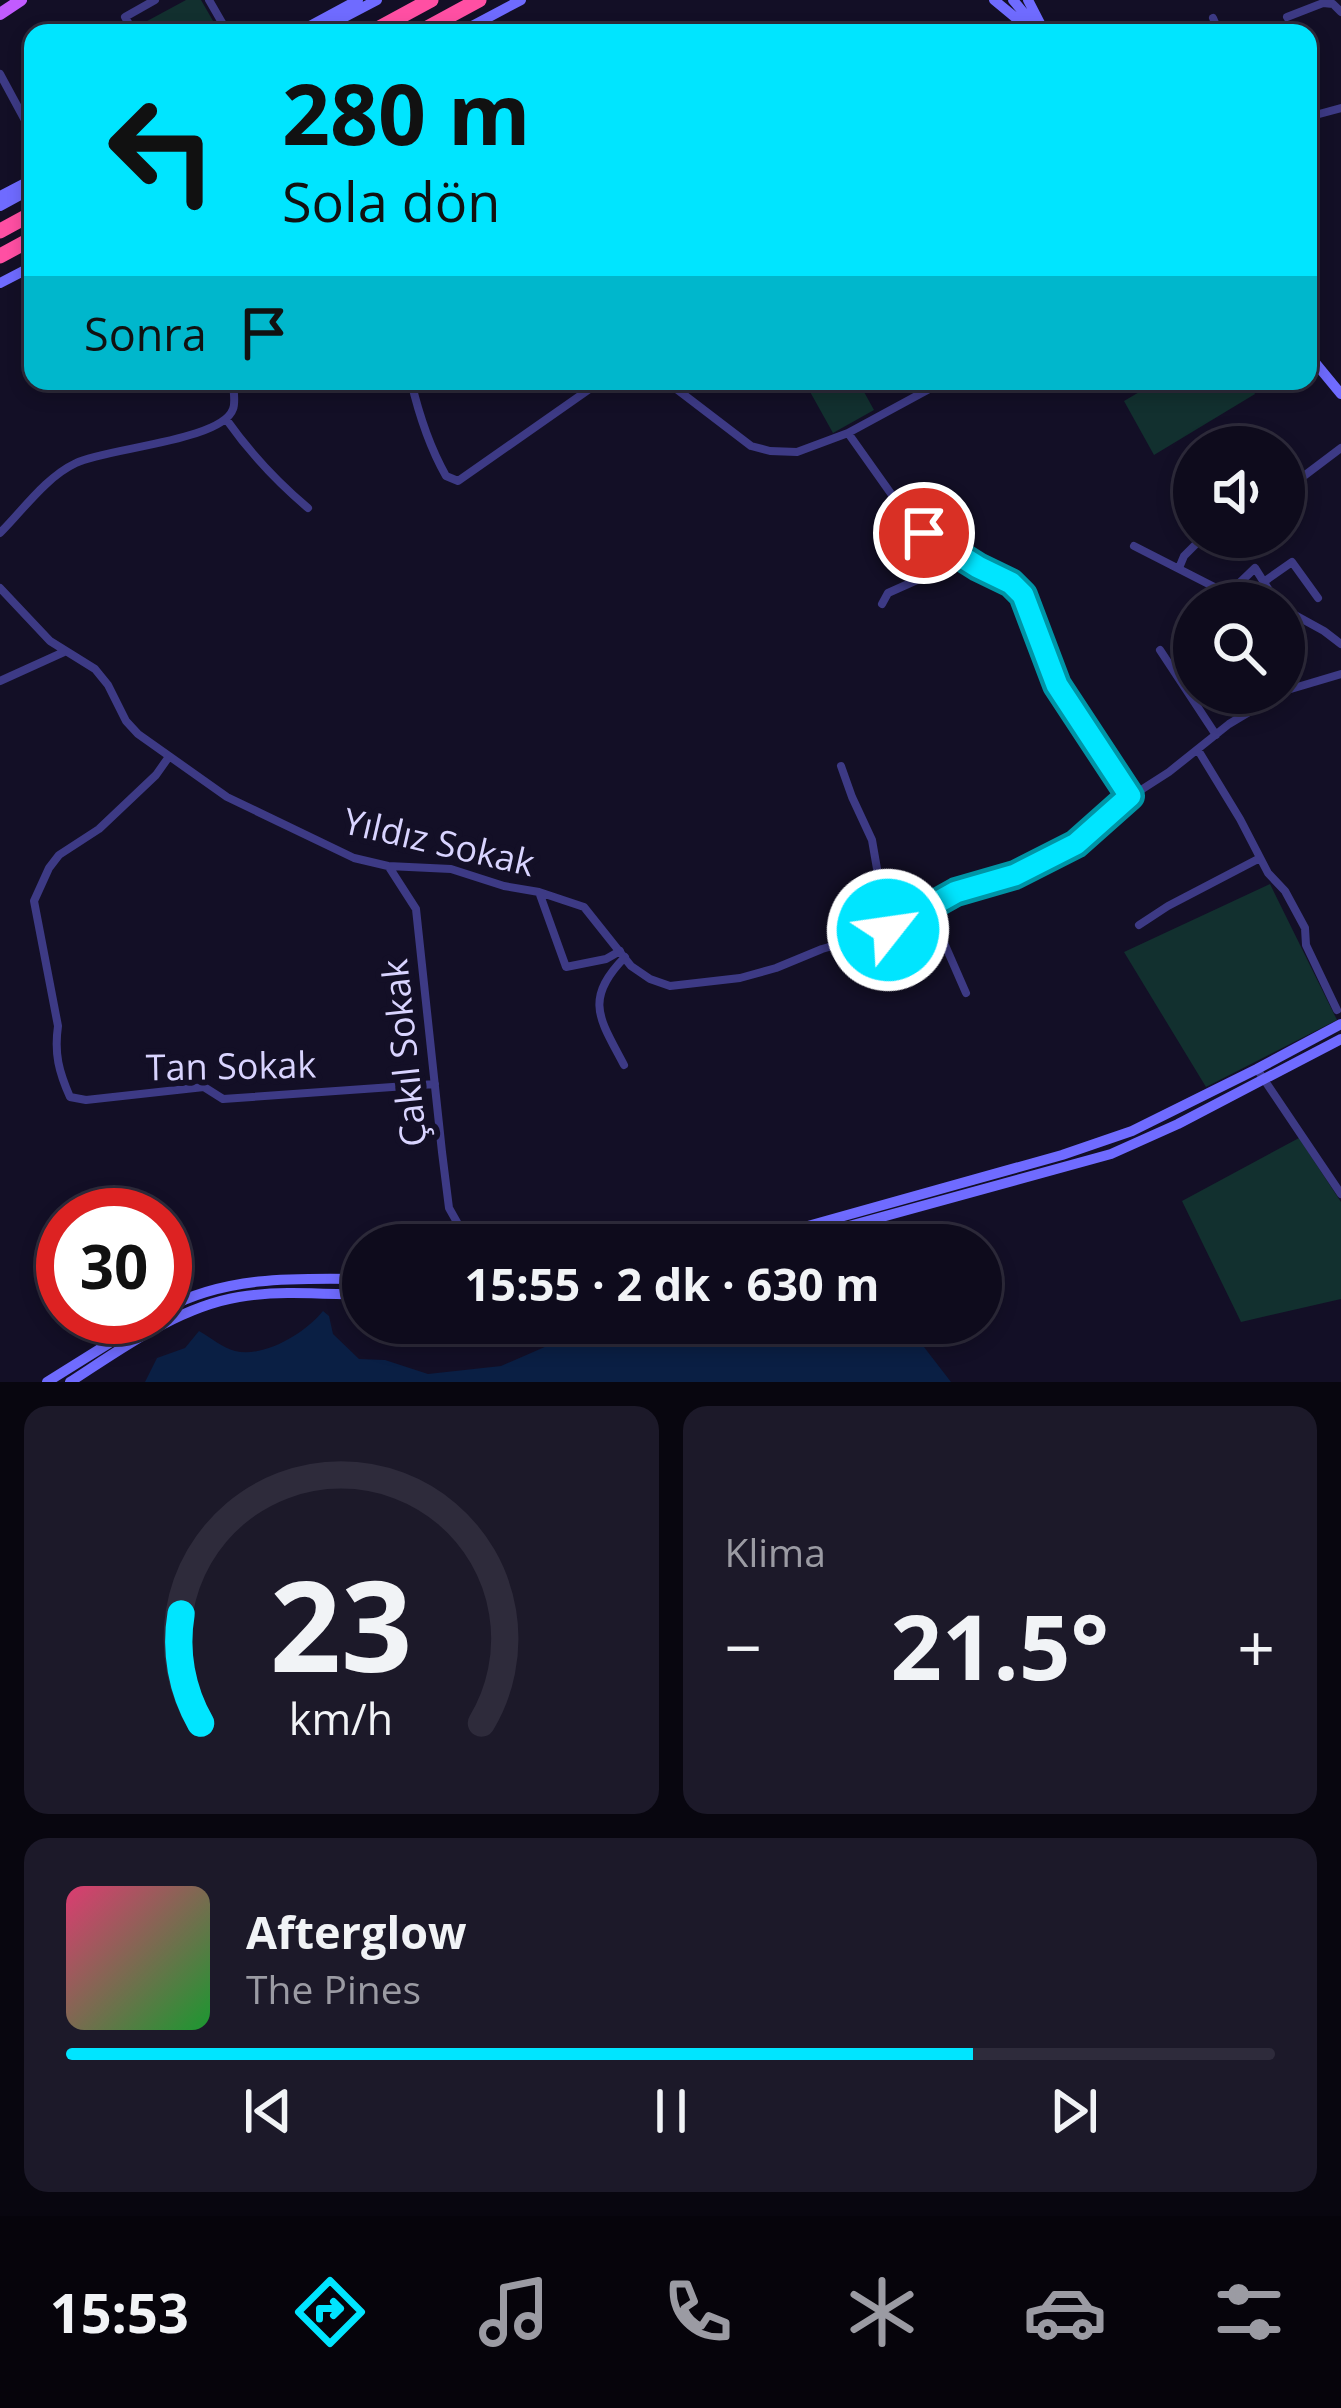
<!DOCTYPE html>
<html lang="tr">
<head>
<meta charset="utf-8">
<style>
	body { margin:0; font-family:"Open Sans",sans-serif; background:#1c1929; color:#f1f3f6; height:100vh; display:flex; flex-direction:column; font-size:45px; white-space:nowrap }
	* { box-sizing:border-box; margin:0 }
	p { font-size:39px; color:#9b9ba3 }
	.icon { flex:none; width:66px; height:66px; fill:none; stroke:currentColor; stroke-width:2; stroke-linecap:round; stroke-linejoin:round }
	.map { position:relative; height:1382px; overflow:hidden }
	.sheet { display:flex; flex-direction:column; gap:24px; padding:24px; background:#08060f; flex:1 }
	.sheet>* { flex:none }
	.banner { position:absolute; left:24px; top:24px; width:1293px; height:366px; border-radius:24px; box-shadow:0 6px 18px #0003,0 0 0 3px #2e2b3b; background:#00e5ff; color:#111; overflow:hidden }
	.controls { position:absolute; left:1173px; top:426px; display:grid; gap:24px }
	.controls a { display:grid; place-items:center; width:132px; height:132px; border-radius:50%; background:#0e0b1c; box-shadow:0 6px 18px #0003,0 0 0 3px #2e2b3b; font-size:60px }
	.speed { position:absolute; left:36px; top:1188px; display:flex; gap:24px; font-size:60px; font-weight:700; text-align:center }
	.speed>* { display:grid; place-content:center; width:156px; height:156px; border-radius:50%; background:#0e0b1c; box-shadow:0 6px 18px #0003,0 0 0 3px #2e2b3b; line-height:1 }
	.speed .limit { border:18px solid #d22; background:#fff; color:#111 }
	.pin { position:absolute; display:grid; place-items:center; width:102px; height:102px; color:#fff; margin:-51px; border:6px solid #fff; border-radius:50%; box-shadow:0 3px 12px #0007 }
	.me { position:absolute; width:132px; margin:-66px; rotate:60deg; stroke-linejoin:round; filter:drop-shadow(0 0 9px #0008) }
	.turn { display:flex; align-items:center; gap:42px; height:252px; padding:0 60px; font-size:54px }
	.turn .icon { width:156px; height:156px; stroke-width:2.5 }
	.turn b { display:block; font-size:84px; line-height:102px }
	.then { display:flex; align-items:center; height:114px; padding:0 60px; background:#0003; gap:24px; font-size:45px }
	.big { font-size:90px; font-weight:700; line-height:1.1 }
	.sheet .tile { flex:1; display:flex; flex-direction:column; justify-content:center; gap:18px; min-width:0; padding:0 42px; border-radius:24px; background:#1c1929 }
	.sheet .dial { align-items:center; gap:0 }
	.dial svg { height:312px; overflow:visible; fill:none; stroke:#2e2b3b; stroke-width:7; stroke-linecap:round; text-anchor:middle }
	.dial text { fill:#f1f3f6; stroke:none }
	.song { display:flex; align-items:center; gap:36px }
	.cover { width:144px; height:144px; border-radius:18px; background:linear-gradient(135deg,hsl(340 70% 55%),hsl(130 70% 35%)) }
	.played { height:12px; border-radius:6px; background:linear-gradient(90deg,#00e5ff 75%,#2e2b3b 75%) }
	.keys { display:flex; justify-content:space-around; direction:ltr }
	.heat { display:flex; justify-content:space-between; align-items:center; font-size:66px; direction:ltr }
	.sheet .tiles { flex:1; display:grid; gap:24px; grid-template-columns:1fr 1fr }
	.tile:last-child { grid-column:span 2 }
	.trip { position:absolute; left:342px; top:1224px; width:660px; height:120px; border-radius:60px; background:#0e0b1c; box-shadow:0 6px 18px #0003,0 0 0 3px #2e2b3b; font-weight:700; line-height:120px; text-align:center }
	.tabs { display:flex; height:192px; justify-content:space-around; align-items:center; background:#06040b; color:#9b9ba3 }
	.tabs .icon { width:84px; height:84px }
	.tabs .on { color:#00e5ff }
	.tabs b { font-size:54px; color:#f1f3f6 }
	.map>svg:first-child { display:block }
	.green { fill:#12302f }
	.water { fill:#0a1f44 }
	.lines { fill:none; stroke-linecap:round; stroke-linejoin:round }
	.street { stroke:#3d3a85; stroke-width:8 }
	.secondary { stroke:#6f6bff; stroke-width:10 }
	.primary { stroke:#c25bff; stroke-width:12 }
	.highway { stroke:#ff4fa3; stroke-width:15 }
	.route-casing { stroke:#0095a6; stroke-width:30 }
	.route { stroke:#00e5ff; stroke-width:21 }
	.labels { text-anchor:middle; stroke-width:12; stroke-linejoin:round; paint-order:stroke }
	.street-label { font-size:36px; fill:#d9d4ff; stroke:#130f26 }
</style>
</head>
<body>
<div class="map">
<svg width="1341" height="1382" viewBox="0 0 1341 1382">
	<rect width="100%" height="100%" fill="#130f26"/>
	<path class="green" d="M 186,0 L 201,0 L 220,33 L 140,33 L 136,27 Z
		M 804,381 L 858,381 L 874,410 L 833,433 Z
		M 1158,381 L 1248,381 L 1255,394 L 1154,455 L 1124,401 Z
		M 1270,884 L 1337,1020 L 1206,1087 L 1124,952 Z
		M 1299,1138 L 1341,1202 L 1341,1299 L 1241,1322 L 1182,1201 Z"/>
	<path class="water" d="M 323,1311 L 329,1316 L 333,1334 L 359,1359 L 385,1360 L 428,1374 L 501,1366 L 563,1339 L 584,1323 L 609,1323 L 630,1333 L 660,1326 L 663,1323 L 854,1323 L 924,1347 L 951,1382 L 145,1382 L 157,1358 L 185,1348 L 199,1331 C 210,1337 223,1348 235,1351 C 265,1358 305,1333 323,1311 Z"/>
	<g class="lines">
		<path class="street" d="M 209,0 L 228,33
			M 1287,17 L 1323,3 L 1333,4 L 1341,12
			M 1213,18 L 1216,25 L 1214,33
			M 134,33 L 125,17 L 155,0
			M 0,74 L 33,135
			M 1308,117 L 1341,108
			M 411,381 C 419,415 429,446 446,476 L 458,481 L 601,381
			M 666,381 L 751,446 L 770,451 L 797,452 L 848,433 L 944,381
			M 226,419 C 250,453 276,481 308,508
			M 848,433 L 909,519 L 924,534 L 978,567 L 1011,583 L 1023,595 L 1057,684 L 1130,797
			M 1284,491 L 1341,448
			M 0,533 C 23,510 46,477 76,463 C 106,448 222,441 233,409 C 236,402 233,389 233,381
			M 1134,546 L 1228,594 L 1257,603
			M 1179,568 L 1184,556 L 1203,537
			M 1265,581 L 1292,562 L 1318,598
			M 0,588 L 50,641 L 95,669 L 108,685 L 126,721 L 138,734 L 227,797 L 354,858 L 388,866 L 451,869 L 504,886 L 539,892 L 584,907 L 631,966 L 650,979 L 670,986 L 740,978 L 776,968 L 822,949 L 888,930 L 956,892 L 1015,875 L 1076,845 L 1130,797 L 1169,772 L 1229,724 L 1281,693
			M 1228,594 L 1255,568 L 1277,603
			M 882,604 L 888,593 L 964,559
			M 1284,609 L 1324,631 L 1341,644
			M 1160,650 L 1216,735
			M 0,681 L 64,652
			M 1284,691 L 1341,674
			M 1198,750 L 1240,819 L 1268,873 L 1285,891 L 1305,928 L 1306,945 L 1337,1010
			M 168,758 L 156,775 L 99,829 L 59,855 L 49,868 L 34,901 L 58,1026 C 54,1054 59,1072 70,1097 L 86,1100 L 204,1087 L 223,1099 L 435,1084
			M 841,766 L 852,797 L 872,840 L 880,886 L 903,923
			M 389,867 L 416,909 L 442,1152 L 449,1208 L 458,1224 L 457,1239
			M 539,892 L 566,967 L 606,959 L 620,951
			M 928,906 L 966,993
			M 1139,925 L 1168,906 L 1260,858
			M 624,1065 C 600,1019 583,1000 625,957
			M 1257,1069 L 1341,1194"/>
		<path class="secondary" d="M 994,0 L 1034,33
			M 1013,0 L 1038,30
			M 1028,0 L 1045,33
			M 297,33 L 358,0
			M 314,33 L 377,0
			M 459,33 L 521,0
			M 0,196 L 33,179
			M 0,206 L 33,188
			M 0,283 L 33,266
			M 1308,354 L 1341,394
			M 729,1245 L 790,1231 L 1062,1155 L 1132,1131 L 1257,1069 L 1341,1024
			M 780,1245 L 1111,1154 L 1178,1124 L 1341,1039
			M 165,1309 C 225,1276 296,1278 363,1279
			M 47,1382 L 151,1317
			M 70,1382 C 121,1349 178,1307 239,1297 C 280,1290 322,1294 363,1295"/>
		<path class="primary" d="M 0,14 L 21,0"/>
		<path class="highway" d="M 370,33 L 431,0
			M 418,33 L 479,0
			M 0,231 L 33,213
			M 0,256 L 33,238"/>
	</g>
	<g class="lines">
		<g class="route-casing">
			<path id="route" d="M 888,930 L 956,892 L 1015,875 L 1076,844 L 1130,796 L 1057,685 L 1023,595 L 1011,583 L 978,567 L 924,533"/>
		</g>
		<use href="#route" class="route"/>
	</g>
	<g class="labels">
		<g class="street-label">
			<text transform="translate(439 842) rotate(13)" y="13">Yıldız Sokak</text>
			<text transform="translate(404 1053) rotate(-96)" y="13">Çakıl Sokak</text>
			<text transform="translate(231 1066) rotate(-1)" y="13">Tan Sokak</text>
		</g>
	</g>
</svg>
<div class="controls">
<a><svg class="icon" aria-label="sound" viewBox="0 0 24 24"><path d="M4 9h4l5-4v14l-5-4H4zM17 9q2 3 0 6"/></svg></a>
<a><svg class="icon" aria-label="search" viewBox="0 0 24 24"><circle cx="10" cy="10" r="6"/><path d="M15 15l6 6"/></svg></a>
</div>
<div class="speed"><div class="limit">30</div></div>
<div class="pin" style="left:924px;top:533px;background:#d93025"><svg class="icon" aria-label="arrive" viewBox="0 0 24 24"><path d="M6 21V4h12l-3 4 3 4H6"/></svg></div>
<svg class="me" style="left:888px;top:930px" viewBox="-20 -20 40 40"><circle r="17" fill="#00e5ff" stroke="#fff" stroke-width="3"/><path d="M0-11L8 9 0 5-8 9z" fill="#fff"/></svg>
<div class="trip">15:55 · 2 dk · 630 m</div>
<div class="banner">
<div class="turn"><svg class="icon" aria-label="left" viewBox="0 0 24 24"><path d="M17 20v-9H6M10 6l-5 5 5 5"/></svg><div><b>280 m</b>Sola dön</div></div>
<div class="then">Sonra<svg class="icon" aria-label="arrive" viewBox="0 0 24 24"><path d="M6 21V4h12l-3 4 3 4H6"/></svg></div>
</div>
</div>
<section class="sheet">
<div class="tiles">
<div class="tile dial"><svg viewBox="0 0 100 80">
<path d="M14 69A42 42 0 1 1 86 69"/>
<path d="M14 69A42 42 0 0 1 9 41" stroke="#00e5ff"/>
<text x="50" y="56" font-size="32" font-weight="700">23</text>
<text x="50" y="72" font-size="11">km/h</text>
</svg></div>
<div class="tile"><p>Klima</p>
<div class="heat"><a>−</a><b class="big">21.5°</b><a>+</a></div>
</div>
<div class="tile">
<div class="song"><i class="cover"></i><div><b>Afterglow</b><p>The Pines</p></div></div>
<div class="played"></div>
<div class="keys"><svg class="icon" aria-label="previous" viewBox="0 0 24 24"><path d="M18 5L8 12l10 7zM5 5v14"/></svg><svg class="icon" aria-label="pause" viewBox="0 0 24 24"><path d="M8 5v14M16 5v14"/></svg><svg class="icon" aria-label="next" viewBox="0 0 24 24"><path d="M6 5l10 7-10 7zM19 5v14"/></svg></div>
</div>
</div>
</section>
<nav class="tabs">
<b>15:53</b>
<svg class="icon on" aria-label="directions" viewBox="0 0 24 24"><path d="M12 3l9 9-9 9-9-9zM9 14v-3h6M13 9l2 2-2 2"/></svg>
<svg class="icon" aria-label="music" viewBox="0 0 24 24"><path d="M9 18V5l10-2v13"/><circle cx="6" cy="18" r="3"/><circle cx="16" cy="16" r="3"/></svg>
<svg class="icon" aria-label="phone" viewBox="0 0 24 24"><path d="M5 4h4l2 5-3 2q2 4 5 5l2-3 5 2v4C11 20 4 13 5 4z"/></svg>
<svg class="icon" aria-label="climate" viewBox="0 0 24 24"><path d="M12 3v18M4 7l16 10M4 17L20 7"/></svg>
<svg class="icon" aria-label="car" viewBox="0 0 24 24"><path d="M5 17H2v-5l4-1 3-4h7l3 4 3 1v5h-3M9 17h6M6 11h13"/><circle cx="7" cy="17" r="2"/><circle cx="17" cy="17" r="2"/></svg>
<svg class="icon" aria-label="filters" viewBox="0 0 24 24"><path d="M4 7h16M4 17h16"/><circle cx="9" cy="7" r="2"/><circle cx="15" cy="17" r="2"/></svg>
</nav>
</body>
</html>
